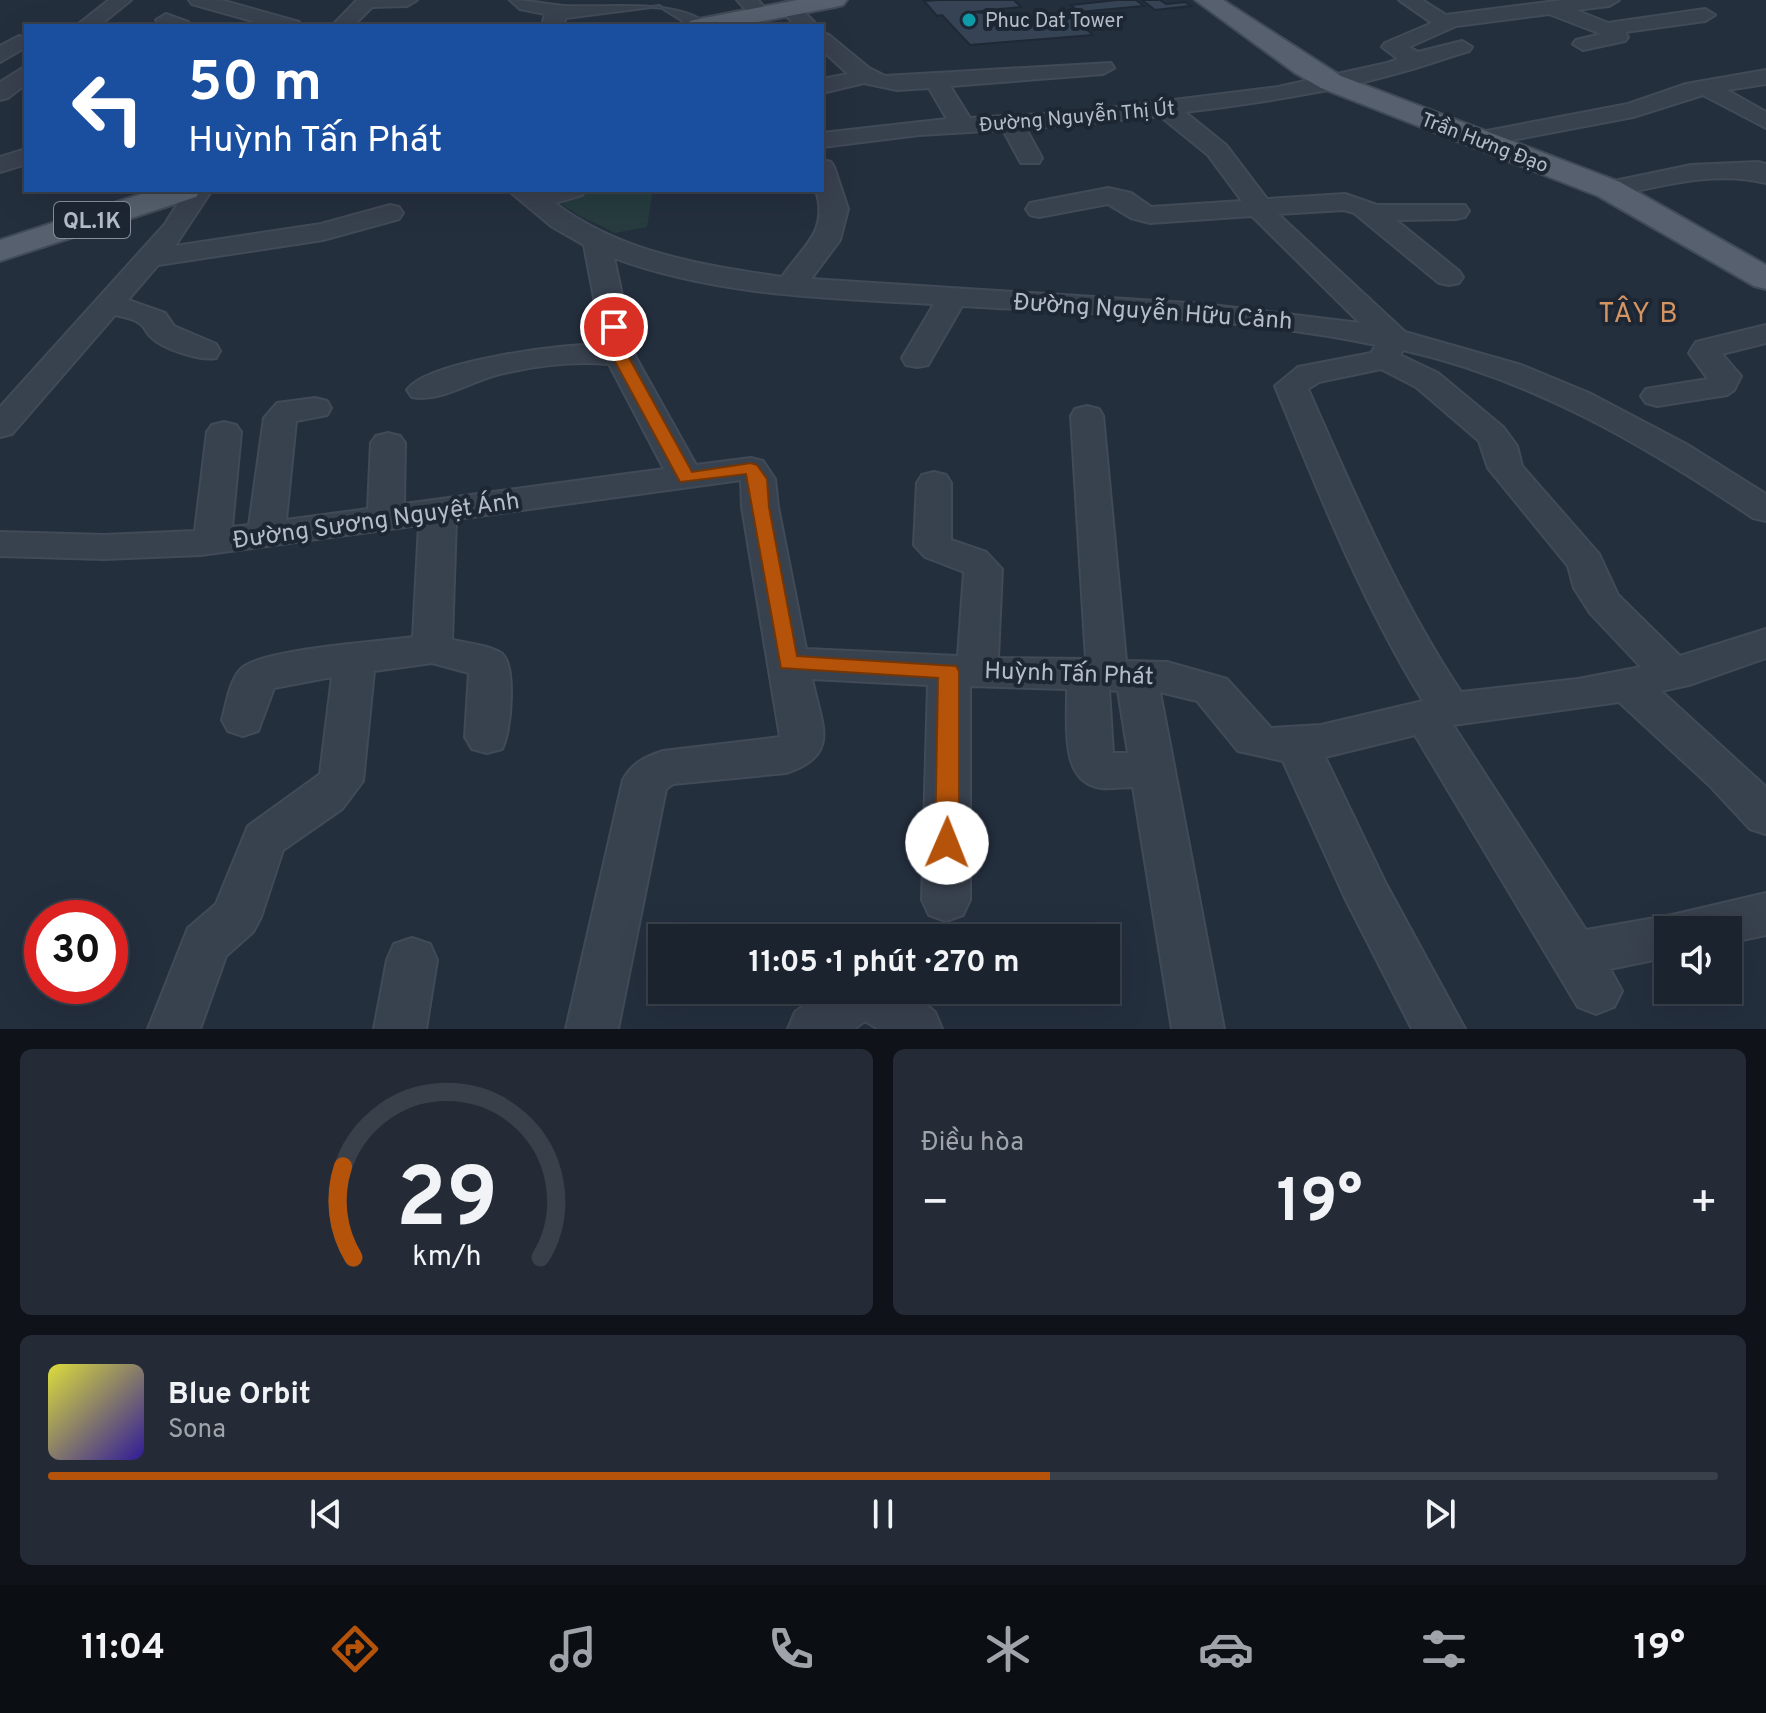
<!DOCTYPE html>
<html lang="vi">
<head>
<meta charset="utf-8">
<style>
	body { margin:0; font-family:Overpass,sans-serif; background:#242b36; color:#f1f3f6; height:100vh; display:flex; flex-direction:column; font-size:30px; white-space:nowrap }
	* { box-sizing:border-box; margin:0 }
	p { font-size:26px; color:#a0a4aa }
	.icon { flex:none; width:44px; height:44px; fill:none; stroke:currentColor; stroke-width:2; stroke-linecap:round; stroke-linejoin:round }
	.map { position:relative; height:1029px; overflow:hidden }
	.panel { display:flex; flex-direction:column; gap:20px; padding:20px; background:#0f1319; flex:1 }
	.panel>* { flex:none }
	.top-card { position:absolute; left:24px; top:24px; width:800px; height:168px; border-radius:0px; box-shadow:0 8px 32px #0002,0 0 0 2px #39404a; background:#1a4fa0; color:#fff; overflow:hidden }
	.controls { position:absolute; left:1654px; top:916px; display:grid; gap:16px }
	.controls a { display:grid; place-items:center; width:88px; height:88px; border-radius:0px; background:#1b232e; box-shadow:0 8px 32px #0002,0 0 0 2px #39404a; font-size:40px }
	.speed { position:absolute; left:24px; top:900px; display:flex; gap:16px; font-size:40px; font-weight:700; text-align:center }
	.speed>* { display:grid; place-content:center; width:104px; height:104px; border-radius:50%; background:#1b232e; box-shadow:0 8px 32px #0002,0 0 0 2px #39404a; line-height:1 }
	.speed .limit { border:12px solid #d22; background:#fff; color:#111 }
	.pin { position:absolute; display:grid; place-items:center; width:68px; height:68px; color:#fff; margin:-34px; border:4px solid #fff; border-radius:50%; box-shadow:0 2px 8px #0007 }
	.me { position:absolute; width:88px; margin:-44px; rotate:1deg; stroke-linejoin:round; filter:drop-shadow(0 0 6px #0008) }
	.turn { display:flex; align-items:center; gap:28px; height:168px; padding:0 32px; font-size:36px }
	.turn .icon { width:104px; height:104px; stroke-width:2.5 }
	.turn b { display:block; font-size:56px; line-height:68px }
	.big { font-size:60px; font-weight:700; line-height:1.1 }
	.panel .widget { flex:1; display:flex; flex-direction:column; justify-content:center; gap:12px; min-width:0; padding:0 28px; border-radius:12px; background:#242b36 }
	.panel .dial { align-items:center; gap:0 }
	.dial svg { height:208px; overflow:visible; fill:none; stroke:#39404a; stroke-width:7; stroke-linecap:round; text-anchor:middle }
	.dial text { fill:#f1f3f6; stroke:none }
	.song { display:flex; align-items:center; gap:24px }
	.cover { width:96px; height:96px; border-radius:12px; background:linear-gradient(135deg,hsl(60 70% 55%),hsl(250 70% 35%)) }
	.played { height:8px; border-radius:4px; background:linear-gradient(90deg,#b45309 60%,#39404a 60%) }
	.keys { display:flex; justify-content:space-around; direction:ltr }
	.heat { display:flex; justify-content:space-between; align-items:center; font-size:44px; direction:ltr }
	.panel .tiles { flex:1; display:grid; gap:20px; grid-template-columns:1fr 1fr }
	.widget:last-child { grid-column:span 2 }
	.trip { position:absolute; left:648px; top:924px; width:472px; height:80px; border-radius:0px; background:#1b232e; box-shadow:0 8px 32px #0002,0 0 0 2px #39404a; font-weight:700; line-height:80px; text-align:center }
	.tab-bar { display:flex; height:128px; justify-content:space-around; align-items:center; background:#0b0e12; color:#a0a4aa }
	.tab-bar .icon { width:56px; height:56px }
	.tab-bar .current { color:#b45309 }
	.tab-bar b { font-size:36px; color:#f1f3f6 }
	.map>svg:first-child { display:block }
	.green { fill:#263c3f }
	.building { fill:#364354; stroke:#1f2835; stroke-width:2 }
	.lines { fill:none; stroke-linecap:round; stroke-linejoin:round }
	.minor-casing { stroke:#414a57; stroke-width:4 }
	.major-casing { stroke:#414a57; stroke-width:4 }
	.minor { fill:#38414e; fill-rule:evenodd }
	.major { fill:#56606e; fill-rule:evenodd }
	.route { fill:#b45309; stroke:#753606; stroke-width:2 }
	.culture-dot { fill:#0f9aa8; stroke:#1d2633; stroke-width:3 }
	.labels { text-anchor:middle; stroke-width:8; stroke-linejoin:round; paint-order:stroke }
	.far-poi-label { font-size:20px; fill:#b4bcc9; stroke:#1d2633; text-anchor:start }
	.far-street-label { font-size:20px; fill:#b4bcc9; stroke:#1d2633 }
	.shield { fill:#1d2633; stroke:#878f9c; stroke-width:2 }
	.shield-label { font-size:22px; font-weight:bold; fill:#b4bcc9 }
	.street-label { font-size:24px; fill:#b4bcc9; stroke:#1d2633 }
	.quarter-label { font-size:28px; letter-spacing:2px; fill:#d59563; stroke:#1d2633 }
</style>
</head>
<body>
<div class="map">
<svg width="1766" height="1029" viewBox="0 0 1766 1029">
	<rect width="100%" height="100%" fill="#242f3e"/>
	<path class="green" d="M 596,190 L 653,190 L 647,227 L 615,233 L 578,215 L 556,200 Z"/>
	<path class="building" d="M 939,0 L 1014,0 L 1021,7 L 972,12 L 984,13 L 994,23 L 988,23 L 990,26 L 1074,18 L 1093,35 L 970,45 L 942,15 L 937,16 L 924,1 Z
		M 1117,0 L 1136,0 L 1144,6 L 1079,12 L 1071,5 Z
		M 1142,0 L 1160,0 L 1166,4 L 1185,2 L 1191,6 L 1155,10 Z"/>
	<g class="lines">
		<g class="minor-casing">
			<path id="minor" d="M 109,0 L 131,0 L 99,26 L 76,26 Z
				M 189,0 L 221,0 L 299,22 L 302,26 L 270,26 L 192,4 Z
				M 357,0 L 417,0 L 407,6 L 372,7 L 353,26 L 332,26 Z
				M 510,0 C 529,0 548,5 565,6 C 608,8 670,0 701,20 L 691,26 L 659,6 L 566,18 L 562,26 L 542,26 L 545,14 L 520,9 Z
				M 737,0 L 758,0 L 764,7 L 761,11 L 747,11 Z
				M 1399,0 L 1422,0 L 1446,15 L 1564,0 L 1619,0 L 1609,6 L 1576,10 L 1608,23 L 1705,9 L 1715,15 L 1705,21 L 1625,32 L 1628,37 L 1625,41 L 1583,50 L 1573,44 L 1576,40 L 1601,34 L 1549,14 L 1456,26 L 1409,47 L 1418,52 L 1462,41 L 1472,47 L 1469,51 C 1445,58 1422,67 1398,73 C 1328,93 1256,103 1185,112 L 1226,145 L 1267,199 L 1345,194 L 1377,205 L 1465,205 L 1469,211 L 1465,217 L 1456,219 L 1396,220 L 1459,271 L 1463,277 L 1459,283 L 1449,285 L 1439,283 L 1354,213 L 1344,210 L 1278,214 L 1405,332 L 1521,365 L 1589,393 L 1686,444 L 1766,494 L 1766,521 L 1753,518 C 1645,445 1532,379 1403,350 L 1400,355 L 1438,373 L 1503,427 L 1517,446 L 1522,466 L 1599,554 L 1618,595 L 1680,656 L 1766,629 L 1766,658 L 1689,685 L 1661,691 L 1766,787 L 1766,834 L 1750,829 L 1709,785 L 1619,702 L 1453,725 L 1586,930 L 1672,915 L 1766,893 L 1766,935 L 1728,943 L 1728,930 L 1668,930 L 1668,957 L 1610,969 L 1622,991 L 1614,1007 L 1596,1014 L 1578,1007 L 1415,735 L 1325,757 L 1386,884 L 1465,1029 L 1412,1029 L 1345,898 L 1283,761 L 1238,751 L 1197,701 L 1160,692 L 1224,1029 L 1172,1029 L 1133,787 C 1123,787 1111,789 1101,788 C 1058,782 1068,720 1067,689 L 970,686 L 970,900 L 963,915 L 946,921 L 929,915 L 922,900 L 928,685 L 812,679 C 821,724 842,755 786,773 L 673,784 L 666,789 L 618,1029 L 566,1029 L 623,780 C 632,763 645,757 663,751 L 780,737 L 742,507 L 741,480 L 456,519 L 452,640 C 467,643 488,645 501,653 C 517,664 511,733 502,749 L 487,753 L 472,749 L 465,737 L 469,673 L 432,663 L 374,671 L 363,781 L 342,809 L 283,850 L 261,917 L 253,932 L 226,956 L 200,1029 L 148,1029 L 188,928 L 216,904 L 248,826 L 320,774 L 332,677 L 274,688 L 258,731 L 243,736 L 228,731 L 222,720 C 226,706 230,678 242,668 C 264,649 379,642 413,637 L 419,525 L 201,555 L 104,559 L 0,556 L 0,532 L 104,535 L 195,531 L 207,432 L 212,425 L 224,422 L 236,425 L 241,432 L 232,527 L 249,525 L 264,418 L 277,403 L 315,398 L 327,401 L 331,408 L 327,415 L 296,421 L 286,520 L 368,509 L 371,443 L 376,436 L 388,433 L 400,436 L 405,443 L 404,504 L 664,469 L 609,364 C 571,361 532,366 496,375 C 470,382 438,403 412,397 L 407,390 C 427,361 566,343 603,345 L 584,245 L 551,226 L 508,190 L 586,190 L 582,195 L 555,203 C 621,253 701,265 782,277 C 803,245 829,233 816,190 L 822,190 L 822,160 L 831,162 L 834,167 L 848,209 L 840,240 L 811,279 L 1203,304 L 1360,323 L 1252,216 L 1150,223 L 1131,218 L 1108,204 L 1039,217 L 1030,215 L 1026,209 L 1030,203 L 1108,188 L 1131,193 L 1151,207 L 1242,201 L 1208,155 L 1160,116 L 1026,129 L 1042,158 L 1039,163 L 1021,163 L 1003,130 L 919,135 L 822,147 L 822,133 L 947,119 L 929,88 L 897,90 L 864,83 L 822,93 L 822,79 L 848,74 L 822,50 L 822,33 L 829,35 L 869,68 L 885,76 L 1111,63 L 1114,68 L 1103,74 L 950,86 L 970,118 L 1077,112 L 1278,87 L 1387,63 L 1398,59 L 1382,47 L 1385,43 L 1432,23 ZM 614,258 C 716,296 827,298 934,304 L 902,358 L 906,365 L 917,367 L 928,365 L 962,306 C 1100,314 1240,317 1376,345 L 1371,353 L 1298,367 L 1275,386 C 1319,494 1362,602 1423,701 L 1321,725 L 1271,728 L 1227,679 L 1167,662 L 1126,661 L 1103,416 L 1099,409 L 1087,406 L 1075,409 L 1071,416 L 1086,659 L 998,658 L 1002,569 L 986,552 L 951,540 L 951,483 L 946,475 L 934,472 L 922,475 L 917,483 L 914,545 L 925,557 L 964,572 L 958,656 L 806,649 L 778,507 L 775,479 L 763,461 L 751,458 L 696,465 L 635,356 ZM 1381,369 L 1416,387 L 1479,441 L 1488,468 L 1568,566 L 1574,588 L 1590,613 L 1641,667 L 1578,679 L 1461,692 C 1398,597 1354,493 1308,389 L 1319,382 ZM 1109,690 L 1118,691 L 1128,753 L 1113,753 Z
				M 788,1 L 795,3 L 818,26 L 796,26 L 778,7 Z
				M 166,14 L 188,22 L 191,26 L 159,24 L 156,20 Z
				M 19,36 L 26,38 L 26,47 L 0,62 L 0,46 Z
				M 26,66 L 26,84 L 8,98 L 0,100 L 0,82 Z
				M 1766,70 L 1766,84 L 1727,90 L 1766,112 L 1766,128 L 1703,95 L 1633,117 L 1476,147 L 1468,145 L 1464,140 L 1468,135 L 1476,133 L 1628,104 L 1686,84 Z
				M 26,149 L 26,164 L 0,172 L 0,157 Z
				M 1758,162 L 1766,164 L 1766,183 C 1715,170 1661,186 1609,197 L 1600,194 L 1596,189 L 1600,184 L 1691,165 Z
				M 186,190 L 212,190 L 175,246 L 321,224 L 390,205 L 399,207 L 403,213 L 399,219 L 323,240 L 158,265 L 128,300 L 165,313 L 174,326 L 216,344 L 220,351 L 216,358 C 200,361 163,349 151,337 C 146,333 145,326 139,323 C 133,318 123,317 115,315 L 12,434 L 0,437 L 0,407 L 165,224 Z
				M 1766,325 L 1766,343 L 1722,354 L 1741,376 L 1734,390 L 1727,395 L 1657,406 L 1646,403 L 1641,396 L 1646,389 L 1708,379 L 1689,353 L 1696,342 Z
				M 412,938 L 430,944 L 437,960 L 426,1029 L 374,1029 L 387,960 L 394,944 Z
				M 825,990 L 908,990 L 935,1012 L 942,1029 L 878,1029 L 865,1021 L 854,1029 L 788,1029 L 795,1012 Z"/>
		</g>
		<g class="major-casing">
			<path id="major" d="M 797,0 L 847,0 L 843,5 L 835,7 L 737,26 L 687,26 L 690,21 L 699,19 Z
				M 1195,0 L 1223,0 L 1341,76 L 1620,182 L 1766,265 L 1766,289 L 1754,286 L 1598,196 L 1321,88 L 1295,73 Z
				M 154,190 L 201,190 L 196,197 L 0,261 L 0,240 Z"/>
		</g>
		<use href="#minor" class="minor"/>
		<use href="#major" class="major"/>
	</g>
	<path class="route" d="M 614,322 L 622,327 L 628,356 L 692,472 L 751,463 L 757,465 L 767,479 L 769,507 L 797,656 L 956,666 L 959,671 L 959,843 L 955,850 L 947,852 L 938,850 L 935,843 L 938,678 L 781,668 L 746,474 L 680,482 L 612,356 L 606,327 Z"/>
	<circle class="culture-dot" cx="969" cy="20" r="8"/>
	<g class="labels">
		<g class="far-poi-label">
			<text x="985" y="27">Phuc Dat Tower</text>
		</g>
		<g class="far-street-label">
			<text transform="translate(1077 116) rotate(-5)" y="7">Đường Nguyễn Thị Út</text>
			<text transform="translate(1485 142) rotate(21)" y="7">Trần Hưng Đạo</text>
		</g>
		<rect class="shield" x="54" y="202" width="76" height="36" rx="6"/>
		<g class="shield-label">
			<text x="92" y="228">QL.1K</text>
		</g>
		<g class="street-label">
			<text transform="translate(1153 311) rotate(4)" y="8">Đường Nguyễn Hữu Cảnh</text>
			<text transform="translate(376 520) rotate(-8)" y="8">Đường Sương Nguyệt Ánh</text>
			<text transform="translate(1069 673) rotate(2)" y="8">Huỳnh Tấn Phát</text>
		</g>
		<g class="quarter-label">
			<text x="1639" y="322">TÂY B</text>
		</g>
	</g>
</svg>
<div class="controls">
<a><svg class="icon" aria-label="sound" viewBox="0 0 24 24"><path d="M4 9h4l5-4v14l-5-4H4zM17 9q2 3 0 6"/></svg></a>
</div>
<div class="speed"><div class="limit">30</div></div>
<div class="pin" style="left:614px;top:327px;background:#d93025"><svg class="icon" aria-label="arrive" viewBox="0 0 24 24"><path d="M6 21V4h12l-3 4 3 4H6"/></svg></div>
<svg class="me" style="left:947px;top:843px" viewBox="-20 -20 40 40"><circle r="19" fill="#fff"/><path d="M0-13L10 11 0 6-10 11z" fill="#b45309"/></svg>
<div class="trip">11:05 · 1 phút · 270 m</div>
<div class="top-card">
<div class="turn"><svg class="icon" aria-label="left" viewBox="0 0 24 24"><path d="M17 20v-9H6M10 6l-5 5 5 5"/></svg><div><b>50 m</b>Huỳnh Tấn Phát</div></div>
</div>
</div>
<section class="panel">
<div class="tiles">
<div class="widget dial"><svg viewBox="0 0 100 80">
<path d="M14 69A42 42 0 1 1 86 69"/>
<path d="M14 69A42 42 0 0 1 10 34" stroke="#b45309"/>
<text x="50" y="56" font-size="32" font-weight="700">29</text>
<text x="50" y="72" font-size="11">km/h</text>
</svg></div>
<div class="widget"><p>Điều hòa</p>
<div class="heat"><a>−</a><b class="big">19°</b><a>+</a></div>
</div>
<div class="widget">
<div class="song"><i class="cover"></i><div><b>Blue Orbit</b><p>Sona</p></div></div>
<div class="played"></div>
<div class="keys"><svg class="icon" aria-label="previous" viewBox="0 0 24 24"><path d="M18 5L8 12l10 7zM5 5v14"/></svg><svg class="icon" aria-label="pause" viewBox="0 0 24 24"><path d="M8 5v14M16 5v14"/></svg><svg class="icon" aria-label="next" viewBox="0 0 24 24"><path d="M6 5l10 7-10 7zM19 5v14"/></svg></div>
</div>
</div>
</section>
<nav class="tab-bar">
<b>11:04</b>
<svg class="icon current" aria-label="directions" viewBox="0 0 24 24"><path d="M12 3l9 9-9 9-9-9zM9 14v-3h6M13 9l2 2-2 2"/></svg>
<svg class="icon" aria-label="music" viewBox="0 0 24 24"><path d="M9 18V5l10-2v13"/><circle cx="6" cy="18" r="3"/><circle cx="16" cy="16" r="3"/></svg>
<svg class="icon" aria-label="phone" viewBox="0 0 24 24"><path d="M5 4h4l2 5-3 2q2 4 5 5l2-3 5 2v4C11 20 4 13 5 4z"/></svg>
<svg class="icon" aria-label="climate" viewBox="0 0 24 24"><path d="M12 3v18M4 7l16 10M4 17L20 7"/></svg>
<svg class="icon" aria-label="car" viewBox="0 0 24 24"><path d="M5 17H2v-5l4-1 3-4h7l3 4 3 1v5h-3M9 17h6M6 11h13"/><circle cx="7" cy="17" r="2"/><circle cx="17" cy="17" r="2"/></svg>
<svg class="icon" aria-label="filters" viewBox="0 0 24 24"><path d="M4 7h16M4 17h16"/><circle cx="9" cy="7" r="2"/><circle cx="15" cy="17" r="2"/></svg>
<b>19°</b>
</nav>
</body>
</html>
